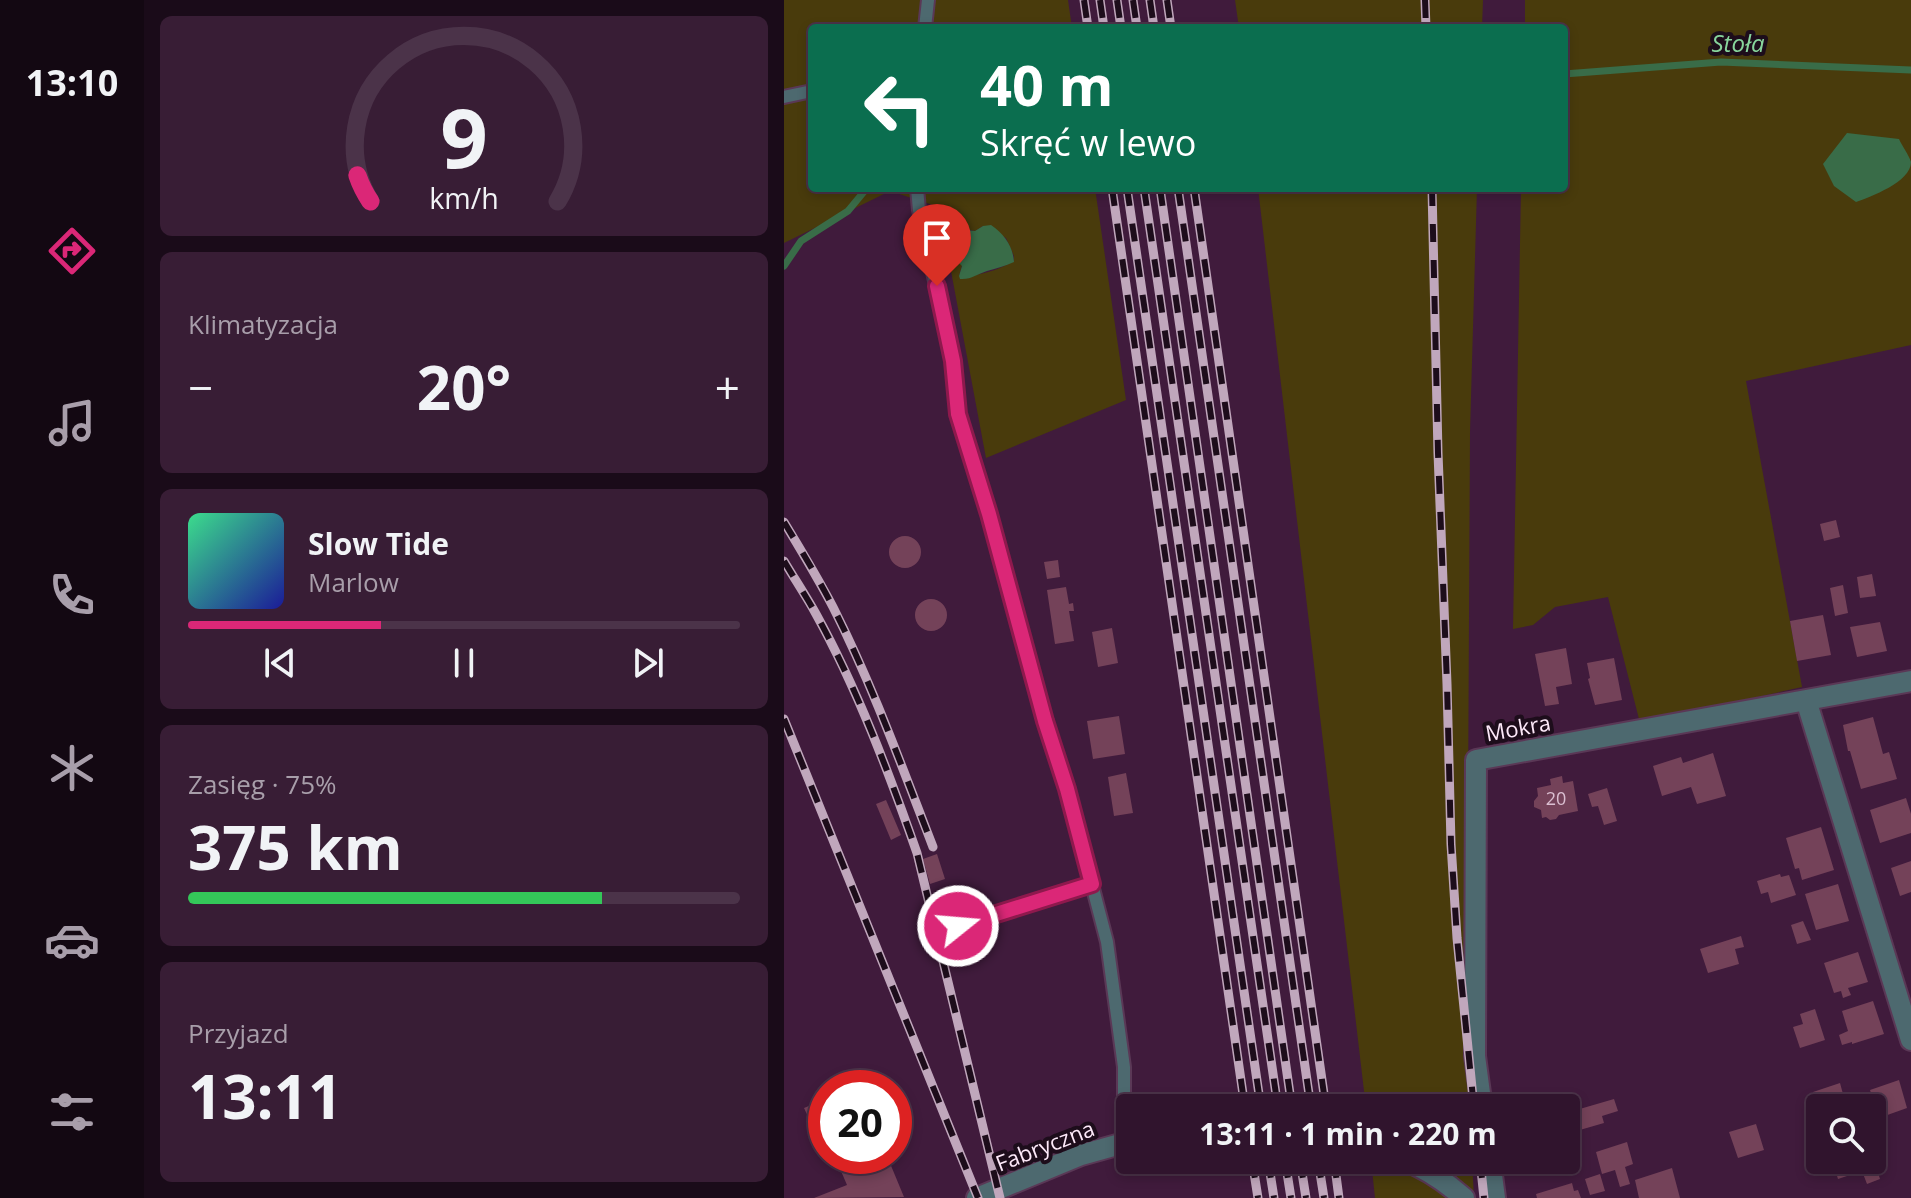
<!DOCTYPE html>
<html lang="pl">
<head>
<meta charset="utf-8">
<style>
	body { margin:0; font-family:"Open Sans",sans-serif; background:#381d35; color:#f1f3f6; height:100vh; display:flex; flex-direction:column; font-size:30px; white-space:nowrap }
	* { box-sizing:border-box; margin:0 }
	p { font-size:26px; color:#a89eaa }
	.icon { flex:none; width:44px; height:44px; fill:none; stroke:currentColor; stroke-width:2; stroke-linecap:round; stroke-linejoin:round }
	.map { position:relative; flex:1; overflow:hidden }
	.drawer { display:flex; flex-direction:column; gap:16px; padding:16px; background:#1a0b19; width:640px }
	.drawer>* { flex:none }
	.guide { position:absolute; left:24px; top:24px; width:760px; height:168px; border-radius:8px; box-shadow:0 4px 12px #0003,0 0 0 2px #4b3349; background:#0b6e4f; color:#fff; overflow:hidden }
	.buttons { position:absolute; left:1022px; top:1094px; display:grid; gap:16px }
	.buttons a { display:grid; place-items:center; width:80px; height:80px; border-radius:8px; background:#30142d; box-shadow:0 4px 12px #0003,0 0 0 2px #4b3349; font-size:40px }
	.speed { position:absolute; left:24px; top:1070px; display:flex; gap:16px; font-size:40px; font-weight:700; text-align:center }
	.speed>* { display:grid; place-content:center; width:104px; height:104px; border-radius:50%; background:#30142d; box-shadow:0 4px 12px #0003,0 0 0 2px #4b3349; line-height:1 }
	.speed .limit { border:12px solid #d22; background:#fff; color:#111 }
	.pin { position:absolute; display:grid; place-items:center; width:68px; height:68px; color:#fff; margin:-82px -34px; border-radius:50% 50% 50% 0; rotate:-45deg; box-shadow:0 0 8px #0007 }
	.pin .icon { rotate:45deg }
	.me { position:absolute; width:88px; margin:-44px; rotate:73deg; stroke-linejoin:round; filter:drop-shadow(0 0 6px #0008) }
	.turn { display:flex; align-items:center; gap:28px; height:168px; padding:0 40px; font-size:36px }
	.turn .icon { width:104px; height:104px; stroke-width:2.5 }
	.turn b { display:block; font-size:56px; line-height:68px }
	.big { font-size:60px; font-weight:700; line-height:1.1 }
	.drawer .tile { flex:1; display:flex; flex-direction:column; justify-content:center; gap:12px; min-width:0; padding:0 28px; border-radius:12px; background:#381d35 }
	.drawer .dial { align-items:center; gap:0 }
	.dial svg { height:208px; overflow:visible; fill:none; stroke:#4b3349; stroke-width:7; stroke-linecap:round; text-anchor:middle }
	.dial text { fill:#f1f3f6; stroke:none }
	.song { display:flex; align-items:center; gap:24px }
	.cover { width:96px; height:96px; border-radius:12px; background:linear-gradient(135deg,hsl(150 70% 55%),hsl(240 70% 35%)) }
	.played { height:8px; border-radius:4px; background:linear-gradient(90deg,#db2777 35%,#4b3349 35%) }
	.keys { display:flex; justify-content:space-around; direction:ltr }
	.heat { display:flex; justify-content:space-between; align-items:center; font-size:44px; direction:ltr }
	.charge { height:12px; border-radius:6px; background:linear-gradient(90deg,#34c759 75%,#4b3349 0) }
	.trip { position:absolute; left:332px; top:1094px; width:464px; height:80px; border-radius:8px; background:#30142d; box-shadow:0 4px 12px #0003,0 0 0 2px #4b3349; font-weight:700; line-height:80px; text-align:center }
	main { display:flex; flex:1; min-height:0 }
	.dock { display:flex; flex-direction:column; width:144px; justify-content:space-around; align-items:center; background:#130812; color:#a89eaa }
	.dock .icon { width:56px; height:56px }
	.dock .current { color:#db2777 }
	.dock b { font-size:36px; color:#f1f3f6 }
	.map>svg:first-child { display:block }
	.green { fill:#493b0c; fill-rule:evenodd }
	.water { fill:#396c48 }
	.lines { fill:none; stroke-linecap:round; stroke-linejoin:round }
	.stream { stroke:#396c48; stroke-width:7 }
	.building { fill:#744259 }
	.service-casing { stroke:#5a3856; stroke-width:16 }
	.minor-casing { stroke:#5a3856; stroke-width:24 }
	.service { stroke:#4d696f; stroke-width:12 }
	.minor { stroke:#4d696f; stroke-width:20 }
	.rail-casing { stroke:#c0a7bc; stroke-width:9 }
	.rail { stroke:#1d0d1b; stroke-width:6; stroke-dasharray:18; stroke-linecap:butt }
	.route-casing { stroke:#8e194d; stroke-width:20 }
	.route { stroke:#db2777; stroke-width:14 }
	.labels { text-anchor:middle; stroke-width:8; stroke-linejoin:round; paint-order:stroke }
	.number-label { font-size:18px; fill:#dbbfd1 }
	.street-label { font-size:22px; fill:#fde9f9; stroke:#1d0d1b }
	.water-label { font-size:24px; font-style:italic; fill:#88d59c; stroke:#1d0d1b }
</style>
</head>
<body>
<main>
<nav class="dock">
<b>13:10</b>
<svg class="icon current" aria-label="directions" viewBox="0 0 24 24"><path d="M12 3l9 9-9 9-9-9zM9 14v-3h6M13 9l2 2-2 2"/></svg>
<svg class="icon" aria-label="music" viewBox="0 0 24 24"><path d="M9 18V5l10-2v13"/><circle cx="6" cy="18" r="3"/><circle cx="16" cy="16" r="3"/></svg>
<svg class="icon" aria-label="phone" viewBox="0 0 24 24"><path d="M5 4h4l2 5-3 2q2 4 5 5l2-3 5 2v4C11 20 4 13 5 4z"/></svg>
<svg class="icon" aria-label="climate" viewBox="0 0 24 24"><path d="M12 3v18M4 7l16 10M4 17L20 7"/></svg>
<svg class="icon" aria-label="car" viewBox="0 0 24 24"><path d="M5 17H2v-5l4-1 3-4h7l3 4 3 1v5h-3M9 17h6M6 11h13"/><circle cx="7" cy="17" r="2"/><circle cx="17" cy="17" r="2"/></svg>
<svg class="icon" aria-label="filters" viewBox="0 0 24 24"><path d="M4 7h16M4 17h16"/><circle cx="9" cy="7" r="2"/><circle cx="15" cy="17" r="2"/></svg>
</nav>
<section class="drawer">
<div class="tile dial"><svg viewBox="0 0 100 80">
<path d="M14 69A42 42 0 1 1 86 69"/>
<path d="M14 69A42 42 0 0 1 9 59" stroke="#db2777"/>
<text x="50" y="56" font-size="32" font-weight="700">9</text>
<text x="50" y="72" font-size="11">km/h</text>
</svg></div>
<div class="tile"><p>Klimatyzacja</p>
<div class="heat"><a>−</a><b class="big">20°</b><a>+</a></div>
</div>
<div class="tile">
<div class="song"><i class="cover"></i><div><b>Slow Tide</b><p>Marlow</p></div></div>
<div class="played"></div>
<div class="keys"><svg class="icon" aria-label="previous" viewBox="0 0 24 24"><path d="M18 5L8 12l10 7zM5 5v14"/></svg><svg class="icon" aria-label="pause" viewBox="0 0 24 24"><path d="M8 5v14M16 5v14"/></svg><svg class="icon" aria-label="next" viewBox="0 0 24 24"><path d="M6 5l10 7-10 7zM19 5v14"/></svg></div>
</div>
<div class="tile"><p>Zasięg · 75%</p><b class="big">375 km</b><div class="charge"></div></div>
<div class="tile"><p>Przyjazd</p><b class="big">13:11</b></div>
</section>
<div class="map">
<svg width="1127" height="1198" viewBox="0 0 1127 1198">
	<rect width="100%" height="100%" fill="#401b3c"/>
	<path class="green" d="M 0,0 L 284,0 L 288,28 L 28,28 L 28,188 L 311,188 L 342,400 L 202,458 L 155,207 L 106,191 L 0,243 ZM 199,226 L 222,238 L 230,256 L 230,261 C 213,271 194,276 175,276 L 178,265 L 168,252 L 176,228 L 191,231 Z
		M 451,0 L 699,0 L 698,28 L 455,28 Z
		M 741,0 L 1127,0 L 1127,345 L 962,381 L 1018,687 L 856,723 L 824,597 L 771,607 L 749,625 L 729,629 L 737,188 L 780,188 L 780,28 L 741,28 Z
		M 474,188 L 693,188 L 686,432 L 683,992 L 686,1108 L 582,1108 Z
		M 587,1160 L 688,1160 L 690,1198 L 591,1198 Z"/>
	<path class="water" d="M 1063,133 L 1115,139 C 1118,146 1125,155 1127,162 C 1127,182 1086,197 1072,202 L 1050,186 L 1039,164 Z
		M 207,225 C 220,234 229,246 230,262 C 221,266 213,268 203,271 C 193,274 187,280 176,279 L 175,276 L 178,266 L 171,259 L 166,232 L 172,229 L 191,231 L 199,226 Z"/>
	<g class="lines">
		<path class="stream" d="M 780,74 L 937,62 L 1127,70
			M 0,266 L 17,241 L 64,211 L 83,188"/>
	</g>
	<path class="building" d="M 1052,520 L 1056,537 L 1040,541 L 1036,524 Z
		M105 552a16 16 0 1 1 32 0a16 16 0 1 1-32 0Z
		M 274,560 L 276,577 L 263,579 L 260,562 Z
		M 1088,574 L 1092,596 L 1076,598 L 1073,577 Z
		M 1059,585 L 1064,613 L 1051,616 L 1046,588 Z
		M 282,587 L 285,604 L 289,603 L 290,611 L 285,611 L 290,641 L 271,644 L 263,590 Z
		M131 615a16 16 0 1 1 32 0a16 16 0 1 1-32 0Z
		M 1039,615 L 1047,655 L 1013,661 L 1006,621 Z
		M 1096,622 L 1103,651 L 1073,657 L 1066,627 Z
		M 328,628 L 334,663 L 314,667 L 308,632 Z
		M 782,648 L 788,684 L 772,687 L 775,704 L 761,706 L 751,654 Z
		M 830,658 L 838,700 L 811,705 L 804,679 L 806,678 L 803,663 Z
		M 335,716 L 341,754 L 309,759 L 303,721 Z
		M 1089,717 L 1099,754 L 1105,752 L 1113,779 L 1077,789 L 1066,751 L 1064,751 L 1059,725 Z
		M 929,753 L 942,796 L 913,804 L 907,787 L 878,796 L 869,766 L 897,757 L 899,763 Z
		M 342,773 L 349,813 L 330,816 L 324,777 Z
		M 778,776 L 779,783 L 789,781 L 794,811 L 775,815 L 772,819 L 766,820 L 762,817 L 758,818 L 757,810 L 750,807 L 750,801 L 754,796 L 753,788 L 767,785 L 766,779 Z
		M 823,788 L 833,821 L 820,825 L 814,806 L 808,807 L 804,794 Z
		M 1122,798 L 1127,814 L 1127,833 L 1096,843 L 1086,810 Z
		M 102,800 L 117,835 L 107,840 L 92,804 Z
		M 1037,827 L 1050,870 L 1018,880 L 1015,868 L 1011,869 L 1002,838 Z
		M 153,854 L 161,879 L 146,884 L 139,859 Z
		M 1127,861 L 1127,892 L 1116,896 L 1107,868 Z
		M 996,874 L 997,877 L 1005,875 L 1012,895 L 987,903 L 984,892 L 977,894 L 973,881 Z
		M 1054,884 L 1065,921 L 1032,930 L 1021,894 Z
		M 1019,921 L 1027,940 L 1013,944 L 1007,925 Z
		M 957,936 L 960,947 L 951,949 L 955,964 L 924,973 L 916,949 Z
		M 1074,952 L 1084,982 L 1064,988 L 1067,995 L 1059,998 L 1057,991 L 1050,993 L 1040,963 Z
		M 1089,1001 L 1100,1034 L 1068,1044 L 1068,1042 L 1058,1045 L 1055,1035 L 1064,1031 L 1058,1011 Z
		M 1031,1009 L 1041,1040 L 1016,1048 L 1009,1027 L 1019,1024 L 1016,1014 Z
		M 1115,1080 L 1123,1108 L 1095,1118 L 1086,1090 Z
		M 1056,1083 L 1059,1094 L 1032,1102 L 1029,1092 Z
		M 830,1099 L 834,1111 L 818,1116 L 820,1123 L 782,1134 L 782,1113 Z
		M 32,1103 L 39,1119 L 27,1123 L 20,1108 Z
		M 972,1124 L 980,1150 L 954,1158 L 945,1132 Z
		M 843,1142 L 849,1164 L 841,1167 L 846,1184 L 836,1187 L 831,1170 L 818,1174 L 812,1152 Z
		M 74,1156 L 103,1156 L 120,1197 L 30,1198 L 63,1185 L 54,1164 Z
		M 745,1160 L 780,1160 L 782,1169 L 748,1176 Z
		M 1048,1160 L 1090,1160 L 1096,1179 L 1083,1184 L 1078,1171 L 1054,1179 Z
		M 888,1168 L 896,1198 L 855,1198 L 851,1180 Z
		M 816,1174 L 821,1191 L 806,1195 L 801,1179 Z
		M 788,1183 L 790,1191 L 794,1190 L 797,1198 L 753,1198 L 752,1194 Z"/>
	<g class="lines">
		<g class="service-casing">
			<path id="service" d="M 141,28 L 144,0
				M 0,97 L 28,91
				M 133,188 L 135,210 L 169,361 L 174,414 L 205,514 L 261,721 L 283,789 L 323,942 L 340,1067 L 340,1143
				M 174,926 L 308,884"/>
		</g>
		<g class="minor-casing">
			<path id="minor" d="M 1022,700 L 1127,1040
				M 698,1108 L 691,1056 L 692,760 L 1127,681
				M 620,1160 C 643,1169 662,1182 680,1198
				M 706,1160 L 711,1198
				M 193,1198 L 297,1155 L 340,1143 L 346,1143"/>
		</g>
		<use href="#service" class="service"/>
		<use href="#minor" class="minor"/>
		<g class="rail-casing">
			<path id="rail" d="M 300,0 L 304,28
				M 316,0 L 320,28
				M 333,0 L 337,28
				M 349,0 L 353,28
				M 366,0 L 370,28
				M 383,0 L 387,28
				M 641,0 L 642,28
				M 328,188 L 461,1108
				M 343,188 L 477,1108
				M 360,188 L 494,1108
				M 376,188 L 508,1108
				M 394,188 L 527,1108
				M 410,188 L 542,1108
				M 648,188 L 654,453 L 663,684 L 667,844 L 673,938 L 690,1108
				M 0,522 C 17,550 34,578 49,607 C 88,684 118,767 149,847
				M 0,561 C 10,578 22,596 32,614 C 73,688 105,773 133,853 L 216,1198
				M 0,719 L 194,1198
				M 468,1160 L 474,1198
				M 484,1160 L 490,1198
				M 501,1160 L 507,1198
				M 516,1160 L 522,1198
				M 534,1160 L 540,1198
				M 550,1160 L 555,1198
				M 696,1160 L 700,1198"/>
		</g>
		<use href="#rail" class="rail"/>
	</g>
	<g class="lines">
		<g class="route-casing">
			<path id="route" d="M 153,286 L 169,361 L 174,414 L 205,514 L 261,721 L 283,789 L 308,884 L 174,926"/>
		</g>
		<use href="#route" class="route"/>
	</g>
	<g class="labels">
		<g class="number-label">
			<text x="772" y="805">20</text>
		</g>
		<g class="street-label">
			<text transform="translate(734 728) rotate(-10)" y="8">Mokra</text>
			<text transform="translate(261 1146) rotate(-21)" y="8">Fabryczna</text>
		</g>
		<g class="water-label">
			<text x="954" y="52">Stoła</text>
		</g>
	</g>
</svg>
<div class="buttons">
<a><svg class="icon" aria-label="search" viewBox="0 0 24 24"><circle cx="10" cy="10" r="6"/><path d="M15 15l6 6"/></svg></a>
</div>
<div class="speed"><div class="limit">20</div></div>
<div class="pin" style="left:153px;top:286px;background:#d93025"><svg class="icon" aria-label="arrive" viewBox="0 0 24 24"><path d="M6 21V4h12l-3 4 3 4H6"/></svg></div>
<svg class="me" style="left:174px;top:926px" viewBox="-20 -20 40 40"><circle r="17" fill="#db2777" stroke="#fff" stroke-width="3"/><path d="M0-11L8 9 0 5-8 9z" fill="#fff"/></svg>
<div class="trip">13:11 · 1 min · 220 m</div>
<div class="guide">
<div class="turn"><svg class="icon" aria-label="left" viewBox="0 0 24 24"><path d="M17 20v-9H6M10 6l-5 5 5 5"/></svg><div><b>40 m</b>Skręć w lewo</div></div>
</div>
</div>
</main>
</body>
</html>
